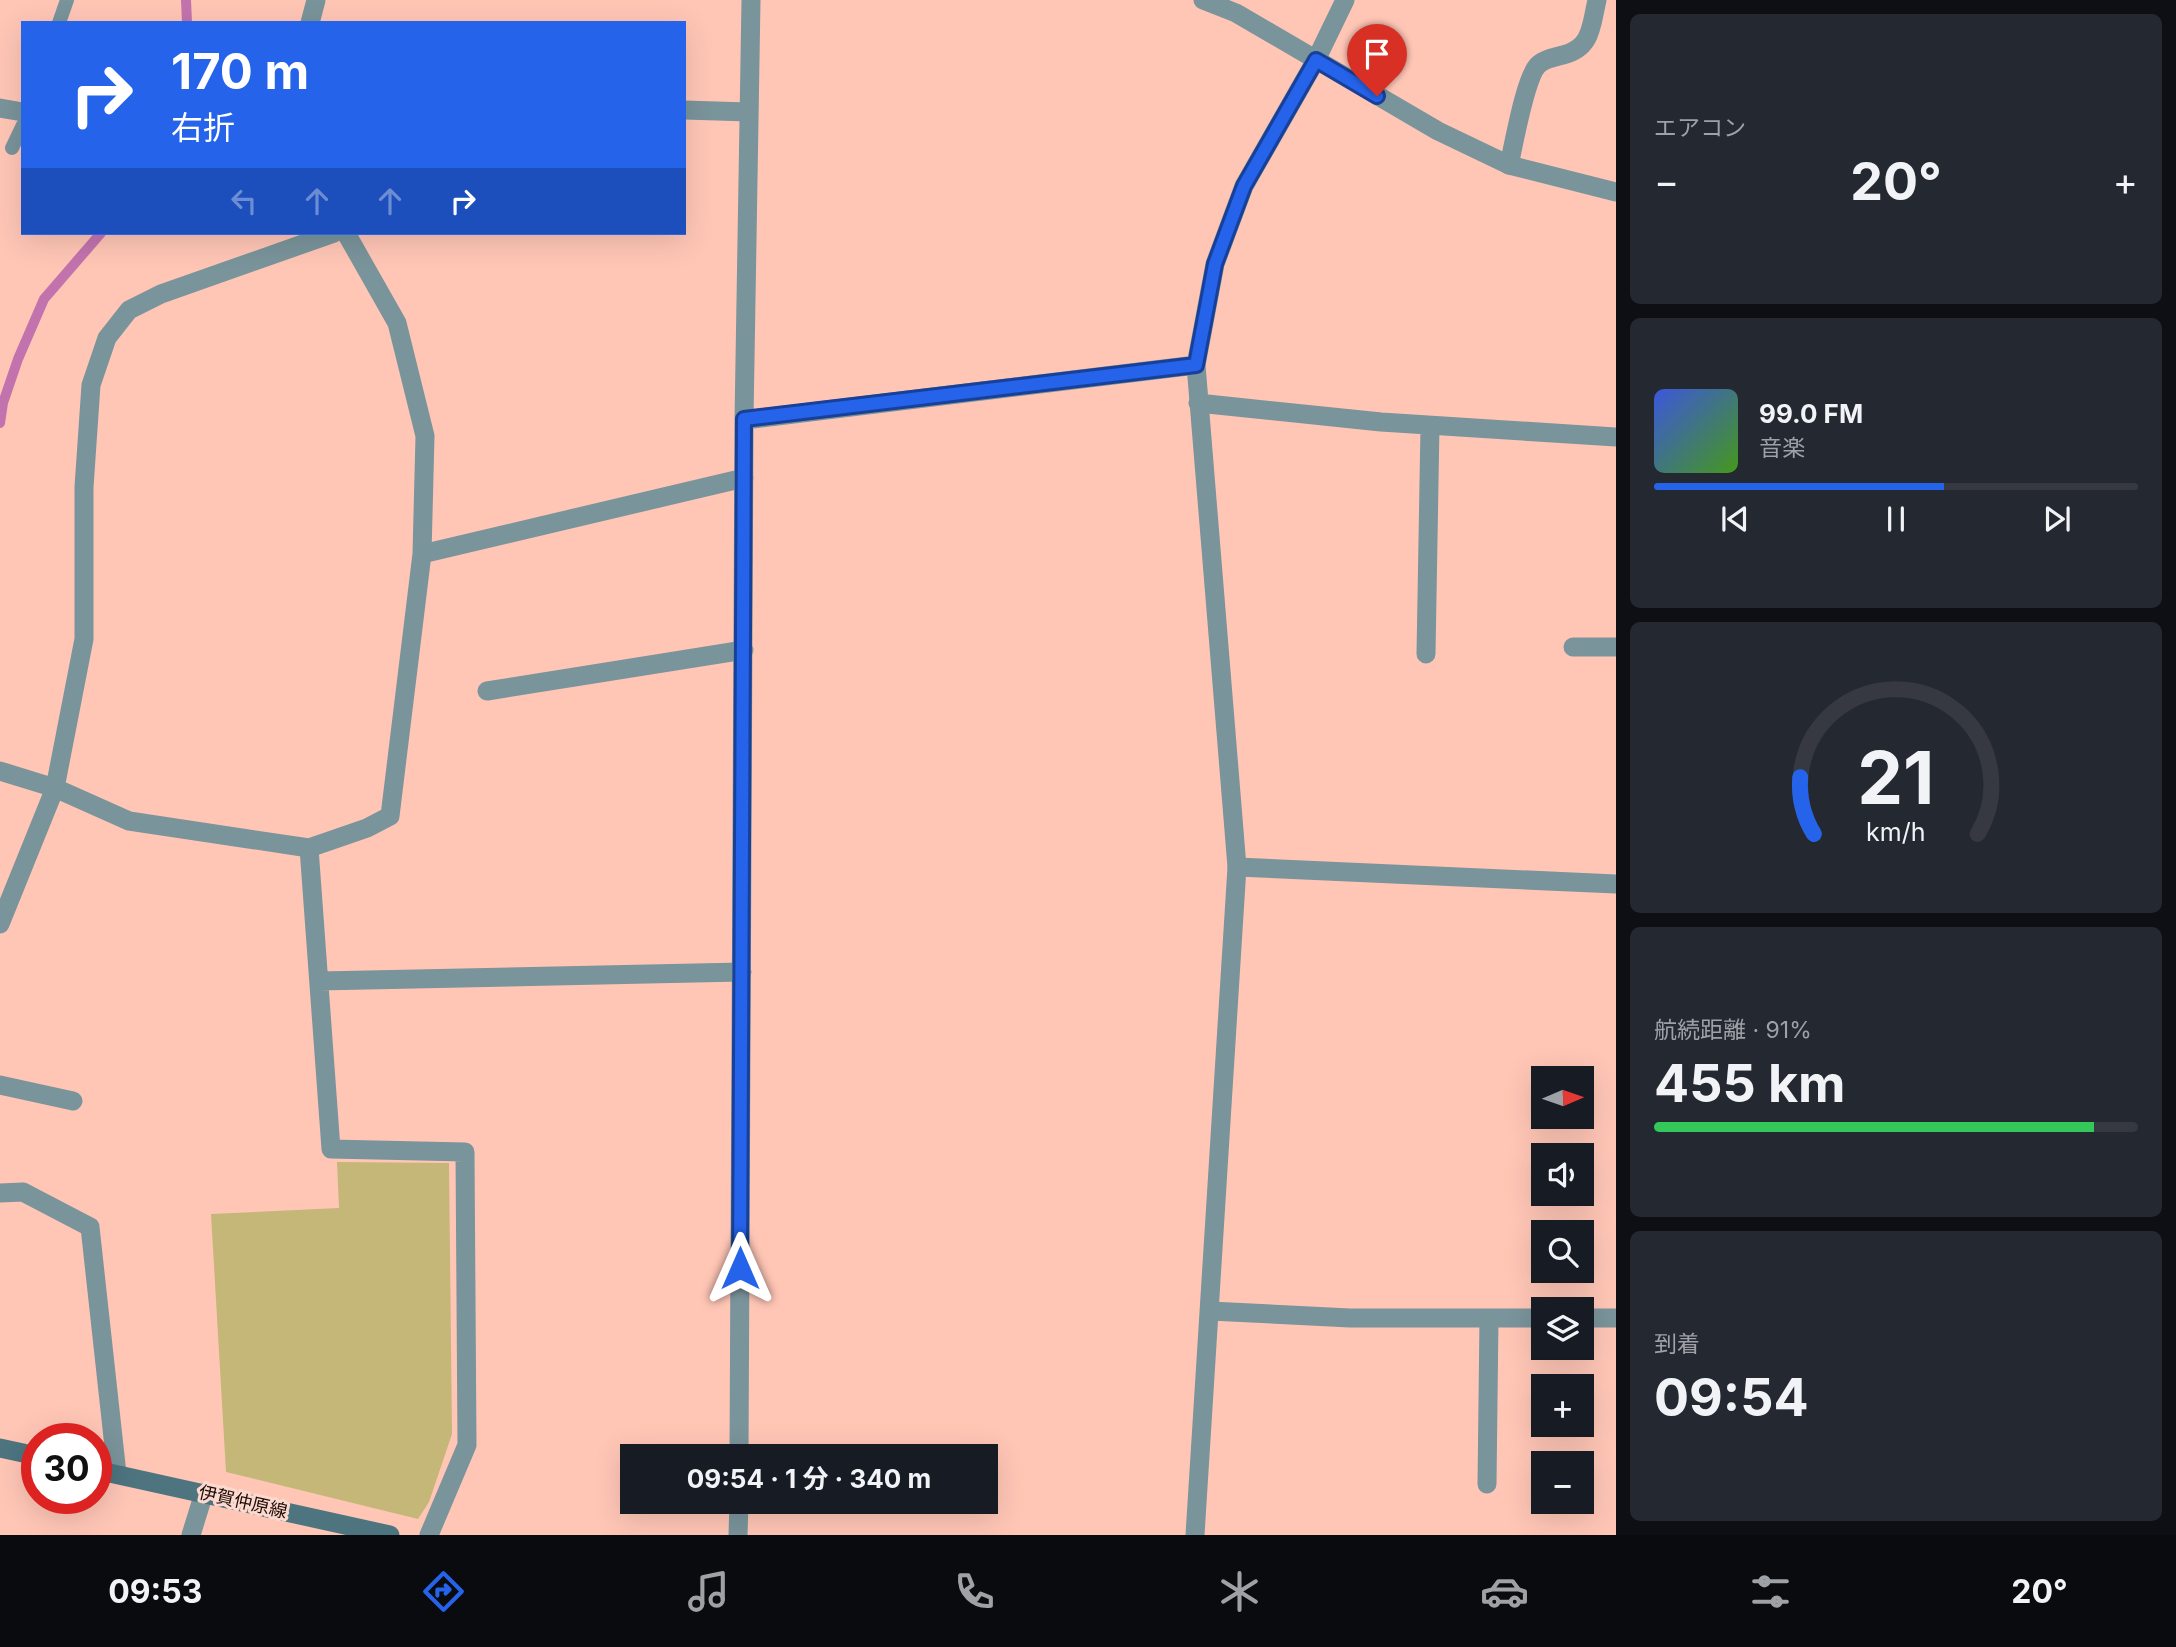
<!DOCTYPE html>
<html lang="ja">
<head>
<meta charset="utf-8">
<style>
	body { margin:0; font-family:Inter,"Noto Sans JP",sans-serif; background:#242831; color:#f1f3f6; height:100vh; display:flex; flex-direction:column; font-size:26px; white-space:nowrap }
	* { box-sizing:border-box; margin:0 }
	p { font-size:23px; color:#9ea1a6 }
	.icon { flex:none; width:38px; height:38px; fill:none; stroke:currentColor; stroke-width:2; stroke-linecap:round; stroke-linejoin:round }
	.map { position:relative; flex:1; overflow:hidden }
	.side { display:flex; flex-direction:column; gap:14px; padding:14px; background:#0d0f14; width:560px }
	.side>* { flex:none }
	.hud { position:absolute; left:21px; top:21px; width:665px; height:214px; border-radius:0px; box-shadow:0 7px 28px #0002; background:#2563eb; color:#fff; overflow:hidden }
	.needle { width:46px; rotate:88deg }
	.fabs { position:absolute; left:1531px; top:1066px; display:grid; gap:14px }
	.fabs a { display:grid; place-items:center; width:63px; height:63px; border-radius:0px; background:#171b24; box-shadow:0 7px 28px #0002; font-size:35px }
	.speed { position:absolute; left:21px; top:1423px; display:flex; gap:14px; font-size:35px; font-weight:700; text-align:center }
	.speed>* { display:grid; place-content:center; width:91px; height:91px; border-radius:50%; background:#171b24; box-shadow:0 7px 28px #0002; line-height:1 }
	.speed .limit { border:10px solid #d22; background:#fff; color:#111 }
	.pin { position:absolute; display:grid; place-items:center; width:60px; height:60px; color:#fff; margin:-72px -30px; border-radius:50% 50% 50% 0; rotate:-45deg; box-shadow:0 0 7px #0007 }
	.pin .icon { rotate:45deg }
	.me { position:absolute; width:77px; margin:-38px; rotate:0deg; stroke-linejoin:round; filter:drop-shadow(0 0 5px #0008) }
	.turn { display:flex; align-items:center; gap:24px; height:147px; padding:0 35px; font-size:32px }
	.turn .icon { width:91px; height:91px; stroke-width:2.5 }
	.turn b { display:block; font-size:49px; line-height:60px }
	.lanes { display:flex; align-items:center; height:66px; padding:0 35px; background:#0003; justify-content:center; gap:35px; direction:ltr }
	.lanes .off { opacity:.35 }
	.big { font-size:52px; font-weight:700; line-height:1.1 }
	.side .widget { flex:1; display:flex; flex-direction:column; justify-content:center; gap:10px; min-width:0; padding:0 24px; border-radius:10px; background:#242831 }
	.side .dial { align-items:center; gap:0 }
	.dial svg { height:182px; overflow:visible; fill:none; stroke:#363941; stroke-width:7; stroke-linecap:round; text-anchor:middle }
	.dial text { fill:#f1f3f6; stroke:none }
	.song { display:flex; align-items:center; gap:21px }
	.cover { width:84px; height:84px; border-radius:10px; background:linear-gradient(135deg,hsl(230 70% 55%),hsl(100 70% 35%)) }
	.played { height:7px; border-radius:4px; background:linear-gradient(90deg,#2563eb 60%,#363941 60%) }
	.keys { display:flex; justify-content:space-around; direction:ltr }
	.heat { display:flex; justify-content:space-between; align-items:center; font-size:38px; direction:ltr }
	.charge { height:10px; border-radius:5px; background:linear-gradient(90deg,#34c759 91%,#363941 0) }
	.trip { position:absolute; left:620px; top:1444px; width:378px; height:70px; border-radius:0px; background:#171b24; box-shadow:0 7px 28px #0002; font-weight:700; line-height:70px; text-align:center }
	.tab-bar { display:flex; height:112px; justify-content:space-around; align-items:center; background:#090b0e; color:#9ea1a6 }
	.tab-bar .icon { width:49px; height:49px }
	.tab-bar .on { color:#2563eb }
	.tab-bar b { font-size:32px; color:#f1f3f6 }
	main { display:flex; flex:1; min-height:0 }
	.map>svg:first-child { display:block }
	.green { fill:#c5b778 }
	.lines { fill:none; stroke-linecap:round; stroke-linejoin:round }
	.stream { stroke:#c273ae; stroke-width:10 }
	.service { stroke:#7a949b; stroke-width:14 }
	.minor { stroke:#7a949b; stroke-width:19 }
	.tertiary { stroke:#7a949b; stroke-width:19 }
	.secondary { stroke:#4d747f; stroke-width:19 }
	.route-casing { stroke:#184099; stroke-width:18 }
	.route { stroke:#2563eb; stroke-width:12 }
	.labels { text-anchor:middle; stroke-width:6; stroke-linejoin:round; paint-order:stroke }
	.street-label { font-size:18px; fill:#1e0c07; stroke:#fcd9cf }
</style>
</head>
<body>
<main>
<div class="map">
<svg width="1616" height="1535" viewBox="0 0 1616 1535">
	<rect width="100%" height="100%" fill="#ffc6b6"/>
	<path class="green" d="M 337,1162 L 449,1163 L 452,1434 L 429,1502 L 418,1519 L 226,1472 L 211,1214 L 339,1208 Z"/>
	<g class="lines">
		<path class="stream" d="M 186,0 L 187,23
			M 0,423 L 3,403 L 18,359 L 44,299 L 101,233"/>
		<path class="service" d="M 59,23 L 67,0
			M 12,148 L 23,125"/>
		<path class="minor" d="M 310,23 L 316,0
			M 0,108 L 23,112
			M 684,110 L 749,112
			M 1509,165 C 1514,144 1525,78 1538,65 C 1544,59 1555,57 1563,55 C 1592,48 1591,26 1597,0
			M 1198,403 L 1381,422 L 1616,437
			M 744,420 L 1196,365
			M 422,554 L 744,478
			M 1573,647 L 1616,647
			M 1426,654 L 1430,426
			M 487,691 L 744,650
			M 0,771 L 55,788 L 129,821 L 309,848 L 331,1149 L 465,1152 L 467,1445 L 429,1535
			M 309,848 L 367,828 L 390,816 L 422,554 L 425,436 L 397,323 L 346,233
			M 1237,867 L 1616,884
			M 0,924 L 55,788 L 84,639 L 84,487 L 91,385 L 107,338 L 129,310 L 161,294 L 334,233
			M 319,981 L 742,972
			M 0,1085 L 73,1101
			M 0,1193 L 23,1192 L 90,1227 L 117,1474
			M 1210,1311 L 1350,1318 L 1544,1318
			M 1582,1318 L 1616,1318
			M 739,1456 L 744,420 L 751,0
			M 1487,1484 L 1489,1318
			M 191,1535 L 204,1493
			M 738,1535 L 739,1502"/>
		<path class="tertiary" d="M 1203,0 L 1236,13 L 1438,131 L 1509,165 L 1616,192
			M 1195,1535 L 1237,867 L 1196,365 L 1215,264 L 1244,186 L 1316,60 L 1345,0"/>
		<path class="secondary" d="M 0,1448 L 37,1456
			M 96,1470 L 390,1535"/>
	</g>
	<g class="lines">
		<g class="route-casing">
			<path id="route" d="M 740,1268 L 744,419 L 1196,365 L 1215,264 L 1244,186 L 1316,60 L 1377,96"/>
		</g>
		<use href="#route" class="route"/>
	</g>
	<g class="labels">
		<g class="street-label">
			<text transform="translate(243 1502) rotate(13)" y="6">伊賀仲原線</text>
		</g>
	</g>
</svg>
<div class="fabs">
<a><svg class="needle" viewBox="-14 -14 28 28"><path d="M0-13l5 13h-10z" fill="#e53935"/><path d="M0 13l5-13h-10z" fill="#9ea1a6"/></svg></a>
<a><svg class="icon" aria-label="sound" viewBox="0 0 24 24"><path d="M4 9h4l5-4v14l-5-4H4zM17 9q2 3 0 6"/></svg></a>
<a><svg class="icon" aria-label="search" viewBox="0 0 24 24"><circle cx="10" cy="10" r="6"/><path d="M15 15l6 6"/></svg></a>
<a><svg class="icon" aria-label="layers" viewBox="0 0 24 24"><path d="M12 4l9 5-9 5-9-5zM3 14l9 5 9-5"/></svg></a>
<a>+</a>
<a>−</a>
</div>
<div class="speed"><div class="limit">30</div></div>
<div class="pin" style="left:1377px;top:96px;background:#d93025"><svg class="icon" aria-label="arrive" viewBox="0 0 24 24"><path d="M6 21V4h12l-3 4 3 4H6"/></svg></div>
<svg class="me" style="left:740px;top:1268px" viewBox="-20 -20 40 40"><path d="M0-17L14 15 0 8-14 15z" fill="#2563eb" stroke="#fff" stroke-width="4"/></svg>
<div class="trip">09:54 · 1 分 · 340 m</div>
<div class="hud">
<div class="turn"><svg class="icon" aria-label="right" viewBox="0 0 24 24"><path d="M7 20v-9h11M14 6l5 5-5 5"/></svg><div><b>170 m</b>右折</div></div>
<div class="lanes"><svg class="icon off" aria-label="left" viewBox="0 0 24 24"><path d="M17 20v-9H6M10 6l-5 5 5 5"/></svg><svg class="icon off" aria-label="ahead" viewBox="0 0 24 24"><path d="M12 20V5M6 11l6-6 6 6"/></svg><svg class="icon off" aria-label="ahead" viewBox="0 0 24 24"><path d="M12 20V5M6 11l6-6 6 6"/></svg><svg class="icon" aria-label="right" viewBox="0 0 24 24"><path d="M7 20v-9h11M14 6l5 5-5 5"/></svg></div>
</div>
</div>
<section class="side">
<div class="widget"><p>エアコン</p>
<div class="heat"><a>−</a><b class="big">20°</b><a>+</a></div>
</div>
<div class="widget">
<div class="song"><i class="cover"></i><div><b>99.0 FM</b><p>音楽</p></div></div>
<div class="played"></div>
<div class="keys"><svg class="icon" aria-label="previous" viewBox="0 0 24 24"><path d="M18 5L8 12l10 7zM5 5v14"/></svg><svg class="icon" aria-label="pause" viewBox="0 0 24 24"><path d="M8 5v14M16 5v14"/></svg><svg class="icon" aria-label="next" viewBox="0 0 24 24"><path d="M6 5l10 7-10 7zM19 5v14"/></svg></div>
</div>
<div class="widget dial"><svg viewBox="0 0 100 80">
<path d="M14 69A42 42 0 1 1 86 69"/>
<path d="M14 69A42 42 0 0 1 8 44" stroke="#2563eb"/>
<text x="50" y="56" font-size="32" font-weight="700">21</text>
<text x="50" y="72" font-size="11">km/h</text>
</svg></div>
<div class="widget"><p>航続距離 · 91%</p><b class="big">455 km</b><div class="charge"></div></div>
<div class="widget"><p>到着</p><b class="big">09:54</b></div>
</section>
</main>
<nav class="tab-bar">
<b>09:53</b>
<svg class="icon on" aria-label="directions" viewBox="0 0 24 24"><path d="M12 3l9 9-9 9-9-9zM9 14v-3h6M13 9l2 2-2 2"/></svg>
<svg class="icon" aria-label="music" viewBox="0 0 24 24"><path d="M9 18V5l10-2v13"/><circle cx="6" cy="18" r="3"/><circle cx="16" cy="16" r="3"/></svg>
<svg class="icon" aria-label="phone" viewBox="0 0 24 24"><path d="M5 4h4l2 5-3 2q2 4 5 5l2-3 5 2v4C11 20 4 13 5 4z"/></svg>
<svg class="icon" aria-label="climate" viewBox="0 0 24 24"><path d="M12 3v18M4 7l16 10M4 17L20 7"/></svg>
<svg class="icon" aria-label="car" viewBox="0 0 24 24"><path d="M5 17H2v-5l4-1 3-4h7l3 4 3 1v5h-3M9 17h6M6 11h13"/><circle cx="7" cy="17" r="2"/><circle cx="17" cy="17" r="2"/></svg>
<svg class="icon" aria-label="filters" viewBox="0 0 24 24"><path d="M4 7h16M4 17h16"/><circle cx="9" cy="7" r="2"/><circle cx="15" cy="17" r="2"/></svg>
<b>20°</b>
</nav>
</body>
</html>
